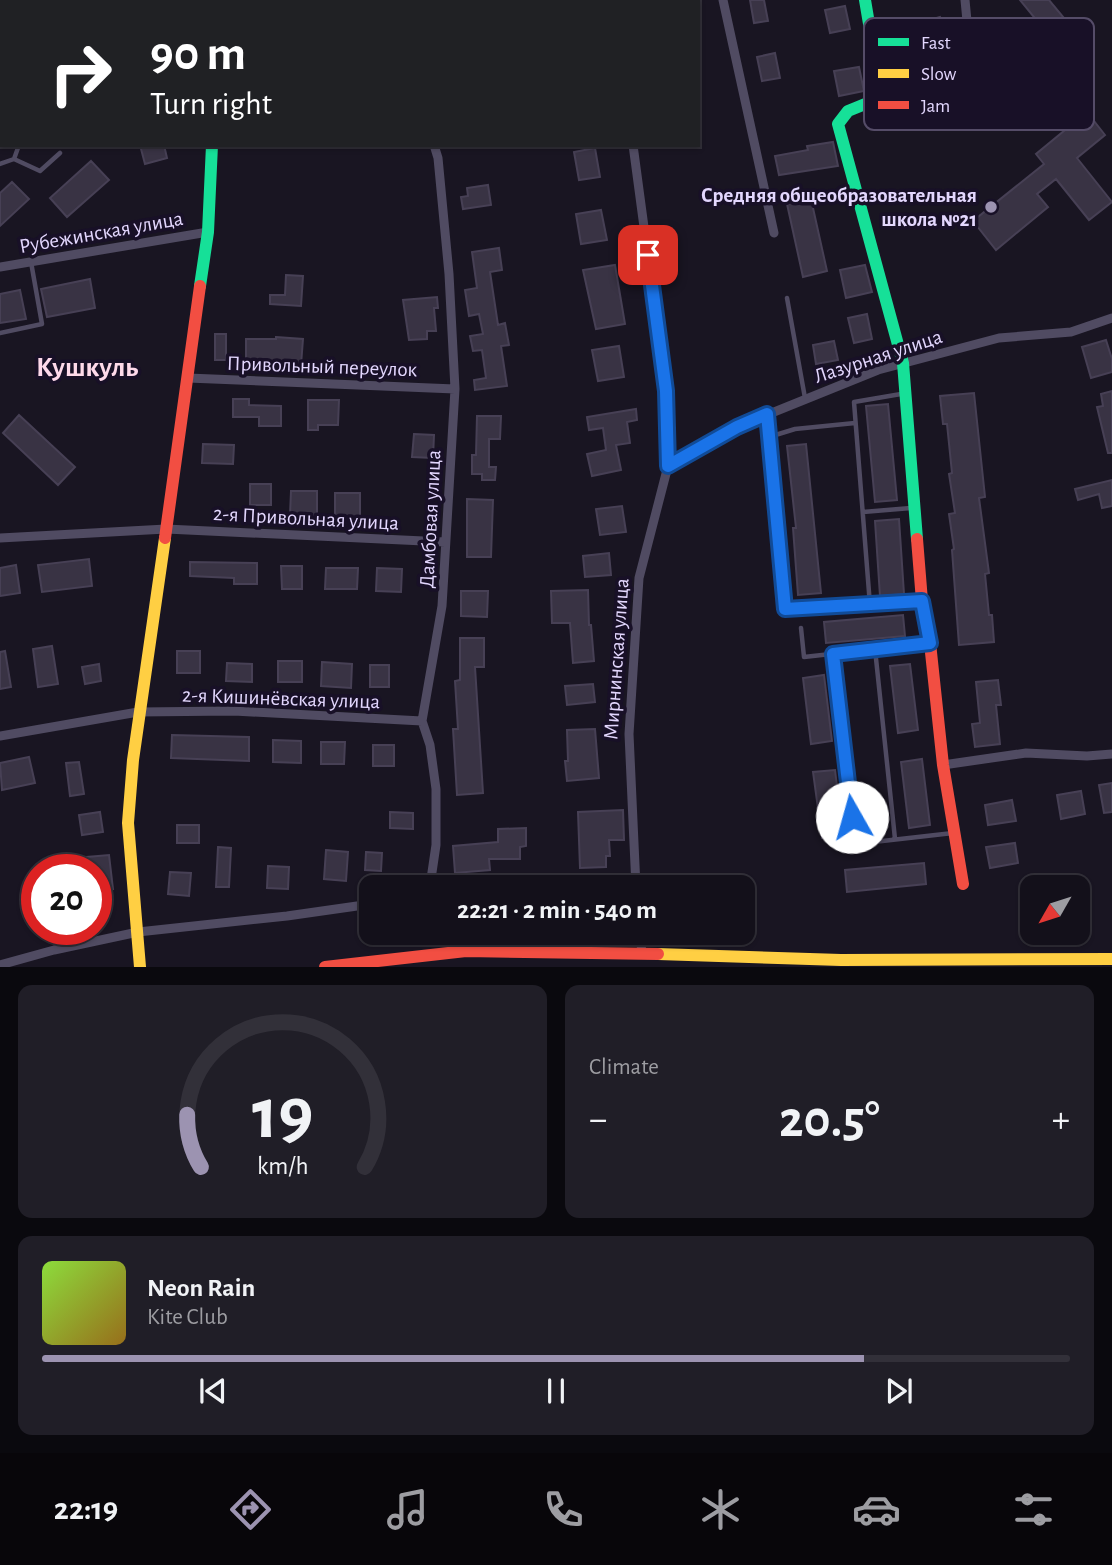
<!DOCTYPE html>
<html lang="en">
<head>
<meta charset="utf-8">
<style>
	body { margin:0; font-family:"Alegreya Sans",sans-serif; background:#201e27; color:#f1f3f6; height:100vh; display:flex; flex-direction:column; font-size:26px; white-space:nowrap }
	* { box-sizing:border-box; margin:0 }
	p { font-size:23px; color:#9d9da2 }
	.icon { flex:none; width:38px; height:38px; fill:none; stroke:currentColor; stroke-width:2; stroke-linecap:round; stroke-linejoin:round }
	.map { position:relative; height:967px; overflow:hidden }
	.panel { display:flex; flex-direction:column; gap:18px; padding:18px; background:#0a090e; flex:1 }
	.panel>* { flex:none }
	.hud { position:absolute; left:0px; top:0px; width:700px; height:147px; box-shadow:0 2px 5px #0004,0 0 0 2px #323039; background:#202124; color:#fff; overflow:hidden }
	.needle { width:46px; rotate:231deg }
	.buttons { position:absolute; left:1020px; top:875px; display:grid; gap:14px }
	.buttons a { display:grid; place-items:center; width:70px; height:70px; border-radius:14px; background:#13101a; box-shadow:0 2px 5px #0004,0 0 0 2px #323039; font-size:35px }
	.speed { position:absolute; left:21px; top:854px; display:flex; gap:14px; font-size:35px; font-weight:700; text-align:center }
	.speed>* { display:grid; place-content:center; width:91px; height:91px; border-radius:50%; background:#13101a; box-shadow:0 2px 5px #0004,0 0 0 2px #323039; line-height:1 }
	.speed .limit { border:10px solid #d22; background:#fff; color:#111 }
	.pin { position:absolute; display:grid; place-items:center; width:60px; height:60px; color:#fff; margin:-30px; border-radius:14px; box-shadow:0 4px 10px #0006 }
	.me { position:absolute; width:77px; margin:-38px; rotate:353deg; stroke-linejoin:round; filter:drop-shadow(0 0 5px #0008) }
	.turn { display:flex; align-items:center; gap:24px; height:147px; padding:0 35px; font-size:32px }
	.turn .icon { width:91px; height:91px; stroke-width:2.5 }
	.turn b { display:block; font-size:49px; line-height:60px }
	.big { font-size:52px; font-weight:600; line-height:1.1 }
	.panel .widget { flex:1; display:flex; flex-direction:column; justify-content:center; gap:10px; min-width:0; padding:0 24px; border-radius:14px; background:#201e27 }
	.panel .dial { align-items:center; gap:0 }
	.dial svg { height:182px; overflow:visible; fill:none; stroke:#323039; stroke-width:7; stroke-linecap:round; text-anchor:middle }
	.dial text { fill:#f1f3f6; stroke:none }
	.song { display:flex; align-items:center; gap:21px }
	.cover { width:84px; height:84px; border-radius:10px; background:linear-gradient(135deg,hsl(90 70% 55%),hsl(40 70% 35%)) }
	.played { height:7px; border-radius:4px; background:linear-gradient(90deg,#9c93b1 80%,#323039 80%) }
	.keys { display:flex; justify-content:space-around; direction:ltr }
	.heat { display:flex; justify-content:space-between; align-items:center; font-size:38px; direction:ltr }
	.panel .tiles { flex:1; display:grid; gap:18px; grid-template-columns:1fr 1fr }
	.widget:last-child { grid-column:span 2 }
	.trip { position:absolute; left:359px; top:875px; width:396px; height:70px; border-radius:14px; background:#13101a; box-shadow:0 2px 5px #0004,0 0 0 2px #323039; font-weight:600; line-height:70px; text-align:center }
	.menu { display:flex; height:112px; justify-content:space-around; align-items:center; background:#08060a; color:#9d9da2 }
	.menu .icon { width:49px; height:49px }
	.menu .current { color:#9c93b1 }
	.menu b { font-size:32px; color:#f1f3f6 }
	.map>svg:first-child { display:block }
	.building { fill:#393344; stroke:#474055; stroke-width:2 }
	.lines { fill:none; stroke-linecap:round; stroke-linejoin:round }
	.lane { stroke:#504b62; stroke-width:4.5 }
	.street { stroke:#504b62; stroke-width:9 }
	.fast { stroke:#16e098; stroke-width:12 }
	.slow { stroke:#ffcf43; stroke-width:12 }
	.jam { stroke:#f24e42; stroke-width:12 }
	.route-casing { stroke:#114b97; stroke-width:18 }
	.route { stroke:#1a73e8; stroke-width:12 }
	.poi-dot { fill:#9c93b1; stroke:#181027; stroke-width:2.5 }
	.labels { text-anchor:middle; stroke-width:7; stroke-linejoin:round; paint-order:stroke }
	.poi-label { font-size:21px; font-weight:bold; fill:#e3d7fe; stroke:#181027; text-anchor:end }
	.street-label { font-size:21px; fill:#e3d7fe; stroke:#181027 }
	.district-label { font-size:28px; font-weight:bold; fill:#fed9ea; stroke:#181027 }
	.key { fill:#181027; stroke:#554c68; stroke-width:2 }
	.key-label { font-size:19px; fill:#e3d7fe }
</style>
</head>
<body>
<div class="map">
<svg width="1112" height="967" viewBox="0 0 1112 967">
	<rect width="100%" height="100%" fill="#191522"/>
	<path class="building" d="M 750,0 L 764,0 L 768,21 L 754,23 Z
		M 1020,0 L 1049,0 L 1074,30 L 1056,44 Z
		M 845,6 L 850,29 L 830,33 L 825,10 Z
		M 940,17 L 947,39 L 929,45 L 922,22 Z
		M 775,53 L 780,78 L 762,81 L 757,57 Z
		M 859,67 L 864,91 L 839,96 L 834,71 Z
		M 1087,112 L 1105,135 L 1077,158 L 1112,202 L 1089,220 L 1056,179 L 1037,194 L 1048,207 L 996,250 L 973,221 L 1044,164 L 1036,154 Z
		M 833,142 L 838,166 L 779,175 L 775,156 L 808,150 L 807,146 Z
		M 140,145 L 164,145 L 167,158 L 145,164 Z
		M 595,148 L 600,177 L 579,180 L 574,152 Z
		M 91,161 L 109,180 L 67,217 L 50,198 Z
		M 12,182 L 29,199 L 0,226 L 0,193 Z
		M 488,185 L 491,205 L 463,209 L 461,197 L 468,196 L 467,188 Z
		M 811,199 L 827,271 L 803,277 L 787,204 Z
		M 601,210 L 607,240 L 581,244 L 576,214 Z
		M 499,248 L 502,270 L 490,272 L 498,325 L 505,323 L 509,345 L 501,346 L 507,386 L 475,390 L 474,380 L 486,378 L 482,350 L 473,351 L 470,336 L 483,334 L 479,314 L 469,316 L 465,290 L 477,288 L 472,252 Z
		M 615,265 L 625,324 L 596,329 L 583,270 Z
		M 865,265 L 872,292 L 846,298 L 840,270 Z
		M 286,275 L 303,276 L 301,306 L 270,304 L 270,295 L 285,295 Z
		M 90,279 L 95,308 L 47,317 L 41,289 Z
		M 20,290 L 26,319 L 0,323 L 0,294 Z
		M 437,297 L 438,308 L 434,308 L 436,331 L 427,331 L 427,339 L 409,340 L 403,300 Z
		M 867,314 L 872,339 L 854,343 L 848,318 Z
		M 215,334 L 226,334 L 226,360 L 215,360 Z
		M 276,337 L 303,339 L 301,365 L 246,362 L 246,339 L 276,339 Z
		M 1106,340 L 1112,359 L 1112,372 L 1091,378 L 1082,347 Z
		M 834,341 L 838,360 L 816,364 L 813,345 Z
		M 619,346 L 624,377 L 598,381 L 592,350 Z
		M 1112,391 L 1112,453 L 1108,453 L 1097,407 L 1103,406 L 1101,394 Z
		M 974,393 L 985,497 L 979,498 L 989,573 L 985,574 L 989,615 L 992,615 L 994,642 L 959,645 L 952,550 L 954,549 L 949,514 L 955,513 L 949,474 L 952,473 L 947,424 L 943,424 L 940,396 Z
		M 233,399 L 249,399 L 249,405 L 281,406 L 281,426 L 259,426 L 259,417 L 233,417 Z
		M 308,400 L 339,400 L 338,425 L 318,425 L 318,430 L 308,430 Z
		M 888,404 L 897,500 L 875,502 L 866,406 Z
		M 636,409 L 637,420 L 627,422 L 630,443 L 616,445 L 621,470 L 592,476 L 587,454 L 606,450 L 603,428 L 589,430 L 587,417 Z
		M 19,415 L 75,467 L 58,485 L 3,433 Z
		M 477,416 L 501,416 L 500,439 L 489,439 L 489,467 L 496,467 L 495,480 L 482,480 L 482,474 L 472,474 L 472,455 L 476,455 Z
		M 414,434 L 434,435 L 433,458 L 412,457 Z
		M 203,444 L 234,445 L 233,464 L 202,463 Z
		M 806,444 L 821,593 L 798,595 L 793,528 L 796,528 L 787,446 Z
		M 1112,480 L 1112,506 L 1102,508 L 1099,494 L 1078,500 L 1075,489 Z
		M 250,484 L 271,484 L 271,505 L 250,505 Z
		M 291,491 L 317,491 L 317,515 L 290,515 Z
		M 335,493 L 360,493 L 360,517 L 335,518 Z
		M 467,499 L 493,500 L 491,557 L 467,557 Z
		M 622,506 L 626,532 L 600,535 L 596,509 Z
		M 899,519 L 904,594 L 880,596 L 875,521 Z
		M 609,553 L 611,575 L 585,577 L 583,556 Z
		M 89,559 L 92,586 L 42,592 L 38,565 Z
		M 190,562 L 257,563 L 257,584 L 234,584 L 234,578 L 190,576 Z
		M 16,565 L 20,593 L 0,596 L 0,568 Z
		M 281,566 L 302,566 L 302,589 L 282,589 Z
		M 326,568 L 358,568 L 357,589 L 325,589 Z
		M 377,568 L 402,569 L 401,592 L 376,591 Z
		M 588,590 L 589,625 L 591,625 L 594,661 L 573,663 L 570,623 L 552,623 L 551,591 Z
		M 461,591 L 488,591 L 487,617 L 461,616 Z
		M 903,615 L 905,636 L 826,643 L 824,622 Z
		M 460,638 L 484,638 L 484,667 L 475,667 L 483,793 L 457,795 L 453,729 L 458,729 L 455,681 L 460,680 Z
		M 52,646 L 58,684 L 38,687 L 33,649 Z
		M 5,651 L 11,687 L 0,689 L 0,652 Z
		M 177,651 L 200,651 L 200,673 L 177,673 Z
		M 278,661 L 302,661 L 302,682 L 278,682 Z
		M 322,662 L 352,664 L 351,688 L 321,686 Z
		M 227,663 L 252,664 L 252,682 L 226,681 Z
		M 99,664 L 101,681 L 85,684 L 82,667 Z
		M 910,664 L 918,730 L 898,733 L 890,666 Z
		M 370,665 L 389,665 L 389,687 L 370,687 Z
		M 824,675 L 832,741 L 811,744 L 803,678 Z
		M 998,680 L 1001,705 L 996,705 L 1000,744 L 975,747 L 972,724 L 980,723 L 976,682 Z
		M 593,684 L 595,702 L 567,705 L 565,686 Z
		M 595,729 L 599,778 L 567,781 L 565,761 L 568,761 L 567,730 Z
		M 172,735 L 249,737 L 249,761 L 171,758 Z
		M 273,740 L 301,741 L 301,763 L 273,762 Z
		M 321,742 L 345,742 L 344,764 L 321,764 Z
		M 373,745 L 394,745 L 394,766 L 373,766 Z
		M 29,757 L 35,783 L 2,790 L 0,763 Z
		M 922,759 L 930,825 L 909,828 L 901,762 Z
		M 79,762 L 84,794 L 70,796 L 66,763 Z
		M 835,770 L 843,836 L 822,838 L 813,772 Z
		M 1112,783 L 1112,812 L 1104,813 L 1099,785 Z
		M 1081,791 L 1085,814 L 1061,819 L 1057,795 Z
		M 1012,800 L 1016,821 L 988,825 L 985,805 Z
		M 623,810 L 624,840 L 609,840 L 610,856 L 606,856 L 606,867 L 580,868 L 578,812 Z
		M 100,812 L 103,832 L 82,835 L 79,815 Z
		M 390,812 L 413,813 L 413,829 L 390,828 Z
		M 177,825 L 199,825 L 199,843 L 177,843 Z
		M 526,828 L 526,846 L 520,847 L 520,859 L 489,859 L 490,870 L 455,873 L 453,846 L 498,842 L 498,829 Z
		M 1015,843 L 1018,863 L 990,868 L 986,847 Z
		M 218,847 L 231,848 L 229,887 L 216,887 Z
		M 326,850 L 348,852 L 346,881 L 324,879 Z
		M 366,852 L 382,853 L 381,871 L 365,870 Z
		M 109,855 L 113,889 L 96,891 L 96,870 L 88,870 L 87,857 Z
		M 924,863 L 926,884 L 847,892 L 845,870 Z
		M 268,866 L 289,867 L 288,889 L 267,888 Z
		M 170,872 L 191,873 L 189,896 L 168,894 Z"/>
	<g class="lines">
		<path class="lane" d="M 81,0 L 82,2
			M 431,0 L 431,2
			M 973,61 L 1023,31
			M 0,104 L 2,104
			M 14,159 L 40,171 L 60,153
			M 0,164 L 14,159 L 19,145
			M 787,298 L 805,398
			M 0,333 L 42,324 L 31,262
			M 767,415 L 785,609 L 921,601
			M 769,437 L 795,429 L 855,423
			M 863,512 L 911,508
			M 870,605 L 854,402 L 901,394
			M 801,628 L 804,657 L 929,643
			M 875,649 L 895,839
			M 833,654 L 856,844 L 953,833"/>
		<path class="street" d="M 205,0 L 205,2
			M 610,0 L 610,2
			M 723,0 L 774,233
			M 405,2 L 405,0
			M 908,82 L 971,63 L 965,0
			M 633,145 L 666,391 L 668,466 L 639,578 L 629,734 L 636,887
			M 0,267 L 208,232
			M 188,378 L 455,389
			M 668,466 L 737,427 L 878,370 L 999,338 L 1071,332 L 1112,318
			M 0,538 L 166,529 L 445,542
			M 0,736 L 138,712 L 234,711 L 422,721
			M 943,765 L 1026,753 L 1087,756 L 1112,754
			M 422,887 L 431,879 L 436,845 L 436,789 L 430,745 L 422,721 L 442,606 L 455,389 L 449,274 L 438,158 L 434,145
			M 640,933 L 642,954
			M 0,965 L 54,950 L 138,932 L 287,916 L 371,904"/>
		<path class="fast" d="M 865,0 L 880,89 L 875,100 L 848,111 L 838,124 L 903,363 L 917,539
			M 200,286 L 208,232 L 212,145"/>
		<path class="slow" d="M 658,954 L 841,960 L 1112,959
			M 140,967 L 128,823 L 133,760 L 165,538"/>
		<path class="jam" d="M 165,538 L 200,286
			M 917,539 L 922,601 L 930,643 L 943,765 L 963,884
			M 325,967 L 466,951 L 658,954"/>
	</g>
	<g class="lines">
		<g class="route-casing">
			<path id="route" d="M 648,255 L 666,391 L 668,466 L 737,427 L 767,414 L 785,609 L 922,601 L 930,643 L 833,654 L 852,817"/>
		</g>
		<use href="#route" class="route"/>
	</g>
	<circle class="poi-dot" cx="991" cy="207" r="7"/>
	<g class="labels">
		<g class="poi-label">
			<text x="977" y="202">Средняя общеобразовательная<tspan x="977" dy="24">школа №21</tspan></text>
		</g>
		<g class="street-label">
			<text transform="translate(101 232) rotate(-10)" y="7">Рубежинская улица</text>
			<text transform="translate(878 356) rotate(-18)" y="7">Лазурная улица</text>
			<text transform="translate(322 366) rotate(2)" y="7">Привольный переулок</text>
			<text transform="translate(306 518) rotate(3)" y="7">2-я Привольная улица</text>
			<text transform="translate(430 519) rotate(-87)" y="7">Дамбовая улица</text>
			<text transform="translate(616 659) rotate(-86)" y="7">Мирнинская улица</text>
			<text transform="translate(281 698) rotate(2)" y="7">2-я Кишинёвская улица</text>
		</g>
		<g class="district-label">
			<text x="87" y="376">Кушкуль</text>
		</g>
	</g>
	<rect x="864" y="18" width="230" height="112" rx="10" class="key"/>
	<rect x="878" y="38" width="31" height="8" fill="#16e098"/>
	<rect x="878" y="69" width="31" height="9" fill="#ffcf43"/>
	<rect x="878" y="101" width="31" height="8" fill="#f24e42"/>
	<g class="key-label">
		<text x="921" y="49">Fast</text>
		<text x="921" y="80">Slow</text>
		<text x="921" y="112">Jam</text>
	</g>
</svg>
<div class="buttons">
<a><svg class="needle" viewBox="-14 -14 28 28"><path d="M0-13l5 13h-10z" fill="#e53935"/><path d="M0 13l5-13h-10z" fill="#9d9da2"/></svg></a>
</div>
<div class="speed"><div class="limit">20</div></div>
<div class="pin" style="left:648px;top:255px;background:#d93025"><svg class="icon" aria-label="arrive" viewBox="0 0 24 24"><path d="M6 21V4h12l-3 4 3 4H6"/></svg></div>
<svg class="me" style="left:852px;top:817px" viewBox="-20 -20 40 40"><circle r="19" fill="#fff"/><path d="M0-13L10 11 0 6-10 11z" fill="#1a73e8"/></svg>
<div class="trip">22:21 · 2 min · 540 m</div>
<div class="hud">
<div class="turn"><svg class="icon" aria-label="right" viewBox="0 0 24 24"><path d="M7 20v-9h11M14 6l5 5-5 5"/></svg><div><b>90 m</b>Turn right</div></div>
</div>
</div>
<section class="panel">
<div class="tiles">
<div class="widget dial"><svg viewBox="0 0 100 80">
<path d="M14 69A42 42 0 1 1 86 69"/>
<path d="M14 69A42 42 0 0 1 8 46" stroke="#9c93b1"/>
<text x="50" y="56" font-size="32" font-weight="700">19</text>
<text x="50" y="72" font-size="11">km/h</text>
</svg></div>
<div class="widget"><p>Climate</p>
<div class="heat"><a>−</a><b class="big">20.5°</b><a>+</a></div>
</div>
<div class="widget">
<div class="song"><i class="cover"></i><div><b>Neon Rain</b><p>Kite Club</p></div></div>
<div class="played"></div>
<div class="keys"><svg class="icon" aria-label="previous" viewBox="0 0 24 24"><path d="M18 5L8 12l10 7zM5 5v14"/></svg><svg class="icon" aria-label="pause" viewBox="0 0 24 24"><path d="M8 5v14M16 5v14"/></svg><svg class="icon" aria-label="next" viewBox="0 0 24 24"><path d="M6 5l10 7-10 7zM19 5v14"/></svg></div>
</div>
</div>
</section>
<nav class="menu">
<b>22:19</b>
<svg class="icon current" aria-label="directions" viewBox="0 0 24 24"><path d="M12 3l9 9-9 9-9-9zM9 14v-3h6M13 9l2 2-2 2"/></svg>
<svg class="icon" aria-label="music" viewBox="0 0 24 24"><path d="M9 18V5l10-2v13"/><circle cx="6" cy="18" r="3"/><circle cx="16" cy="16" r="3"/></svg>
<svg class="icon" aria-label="phone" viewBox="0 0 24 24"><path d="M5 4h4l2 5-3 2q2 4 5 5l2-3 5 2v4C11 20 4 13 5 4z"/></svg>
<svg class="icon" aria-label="climate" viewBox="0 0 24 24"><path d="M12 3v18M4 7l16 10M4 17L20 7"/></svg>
<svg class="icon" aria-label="car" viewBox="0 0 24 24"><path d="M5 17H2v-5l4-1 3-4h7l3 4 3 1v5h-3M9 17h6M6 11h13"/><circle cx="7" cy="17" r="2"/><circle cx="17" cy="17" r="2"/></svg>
<svg class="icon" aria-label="filters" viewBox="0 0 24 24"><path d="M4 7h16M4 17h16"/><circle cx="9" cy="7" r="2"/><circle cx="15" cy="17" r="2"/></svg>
</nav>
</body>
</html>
